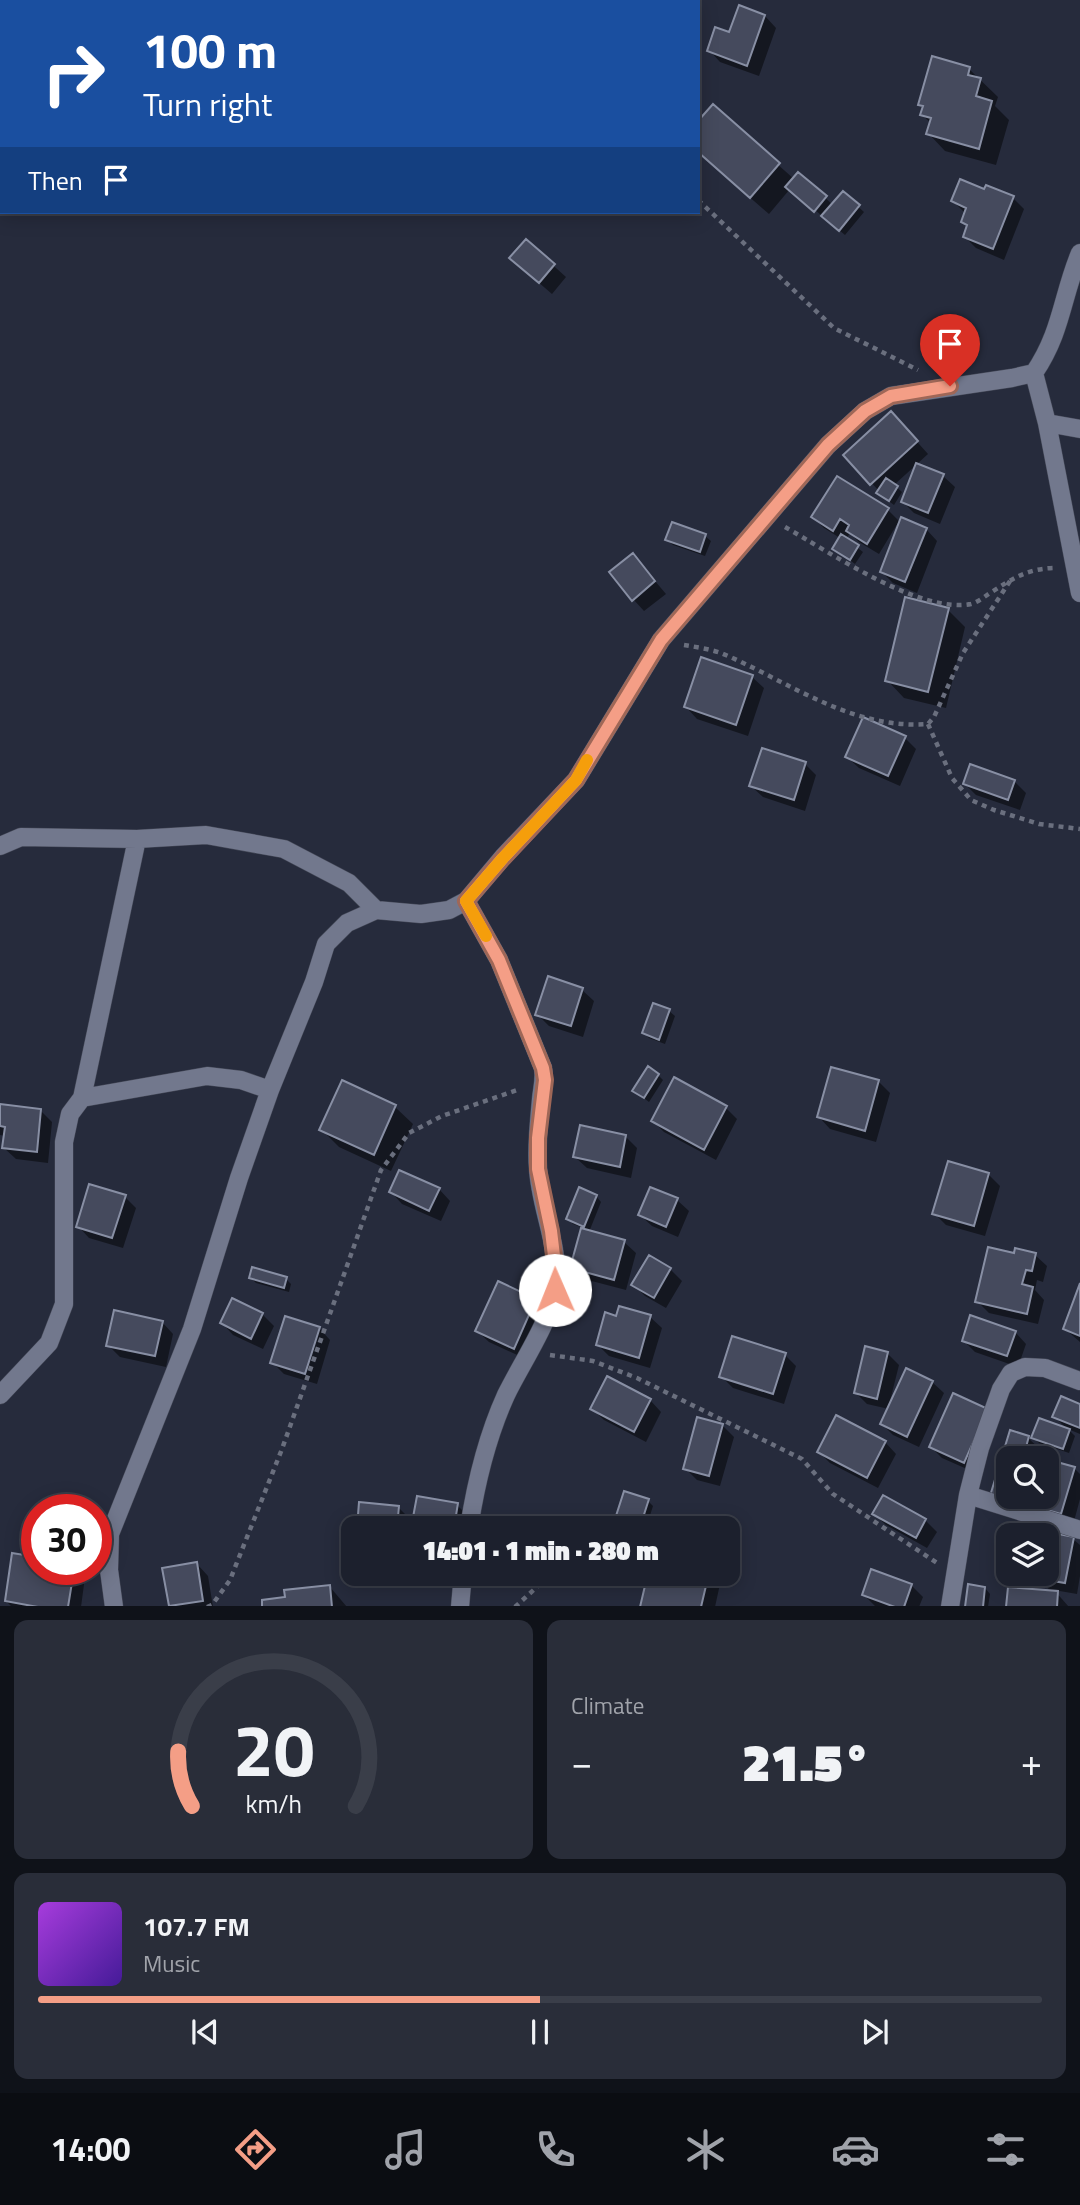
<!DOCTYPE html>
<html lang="en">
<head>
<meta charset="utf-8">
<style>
	body { margin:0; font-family:"Titillium Web",sans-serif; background:#292d39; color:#f1f3f6; height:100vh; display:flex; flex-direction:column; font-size:26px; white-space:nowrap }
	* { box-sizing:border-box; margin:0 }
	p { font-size:23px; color:#a0a3aa }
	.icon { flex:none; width:38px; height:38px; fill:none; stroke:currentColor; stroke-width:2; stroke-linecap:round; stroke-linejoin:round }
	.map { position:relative; height:1606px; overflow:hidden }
	.details { display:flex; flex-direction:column; gap:14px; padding:14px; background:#0f1219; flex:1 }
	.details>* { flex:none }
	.banner { position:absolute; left:0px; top:0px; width:700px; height:214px; box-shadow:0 4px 18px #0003,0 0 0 2px #3a3e49; background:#1a4fa0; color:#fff; overflow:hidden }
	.buttons { position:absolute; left:996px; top:1446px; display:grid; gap:14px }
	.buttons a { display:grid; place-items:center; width:63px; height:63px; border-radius:14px; background:#1c202d; box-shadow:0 4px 18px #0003,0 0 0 2px #3a3e49; font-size:35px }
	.speed { position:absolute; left:21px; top:1494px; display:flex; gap:14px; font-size:35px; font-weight:700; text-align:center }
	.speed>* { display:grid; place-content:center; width:91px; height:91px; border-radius:50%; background:#1c202d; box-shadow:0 4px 18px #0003,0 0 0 2px #3a3e49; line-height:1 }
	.speed .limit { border:10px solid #d22; background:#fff; color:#111 }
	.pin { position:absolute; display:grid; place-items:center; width:60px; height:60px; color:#fff; margin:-72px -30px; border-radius:50% 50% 50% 0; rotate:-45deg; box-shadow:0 0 7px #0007 }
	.pin .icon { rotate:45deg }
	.me { position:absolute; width:77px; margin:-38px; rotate:359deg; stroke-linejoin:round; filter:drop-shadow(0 0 5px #0008) }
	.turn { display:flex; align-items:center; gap:24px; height:147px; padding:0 28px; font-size:32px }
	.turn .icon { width:91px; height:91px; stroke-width:2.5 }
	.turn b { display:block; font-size:49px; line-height:60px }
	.then { display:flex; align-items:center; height:66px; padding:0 28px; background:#0003; gap:14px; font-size:26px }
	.big { font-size:52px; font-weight:800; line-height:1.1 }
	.details .tile { flex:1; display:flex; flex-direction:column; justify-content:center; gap:10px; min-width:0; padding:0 24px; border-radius:14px; background:#292d39 }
	.details .dial { align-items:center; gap:0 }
	.dial svg { height:182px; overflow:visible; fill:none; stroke:#3a3e49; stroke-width:7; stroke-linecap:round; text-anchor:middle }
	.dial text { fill:#f1f3f6; stroke:none }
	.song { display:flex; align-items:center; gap:21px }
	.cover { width:84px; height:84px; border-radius:10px; background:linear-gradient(135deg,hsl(280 70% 55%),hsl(260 70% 35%)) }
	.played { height:7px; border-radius:4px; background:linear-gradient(90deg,#f49e86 50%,#3a3e49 50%) }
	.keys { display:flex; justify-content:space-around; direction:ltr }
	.heat { display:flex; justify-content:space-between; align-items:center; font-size:38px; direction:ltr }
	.details .tiles { flex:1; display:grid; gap:14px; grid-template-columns:1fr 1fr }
	.tile:last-child { grid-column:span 2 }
	.trip { position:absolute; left:341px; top:1516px; width:399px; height:70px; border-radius:14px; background:#1c202d; box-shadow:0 4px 18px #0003,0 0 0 2px #3a3e49; font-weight:800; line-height:70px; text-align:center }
	.tab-bar { display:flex; height:112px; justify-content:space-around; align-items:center; background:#0b0d12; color:#a0a3aa }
	.tab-bar .icon { width:49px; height:49px }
	.tab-bar .active { color:#f49e86 }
	.tab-bar b { font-size:32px; color:#f1f3f6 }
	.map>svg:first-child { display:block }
	.shadow { fill:#0007 }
	.building { fill:#454a5d; stroke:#888fa4; stroke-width:2 }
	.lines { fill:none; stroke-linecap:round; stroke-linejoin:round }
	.minor-casing { stroke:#454958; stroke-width:19 }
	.path { stroke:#6a6f7e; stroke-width:4.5; stroke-dasharray:5 5; stroke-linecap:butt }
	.minor { stroke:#72788d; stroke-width:18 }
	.route-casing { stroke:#9f6757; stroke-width:18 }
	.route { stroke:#f49e86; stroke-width:12 }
	.slow { stroke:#f59e0b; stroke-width:12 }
</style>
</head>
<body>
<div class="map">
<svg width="1080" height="1607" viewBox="0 0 1080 1607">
	<rect width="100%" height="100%" fill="#262b3c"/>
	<path class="shadow" d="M 549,0 L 566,0 L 569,2 L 548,2 Z
		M 765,16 L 776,28 L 759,76 L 720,62 L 709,50 Z
		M 969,69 L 998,97 L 995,106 L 1009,120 L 996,165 L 945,151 L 928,133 L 931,123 L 922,115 L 924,108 L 920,105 Z
		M 713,107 L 794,179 L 799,174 L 833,205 L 843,193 L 864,212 L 845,235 L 790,189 L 769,214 L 698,152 Z
		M 985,191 L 1013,198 L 1024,209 L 1004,260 L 976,248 L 965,237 L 968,227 L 963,221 L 966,214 L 953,201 Z
		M 526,241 L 566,277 L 552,294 L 523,269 Z
		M 902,425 L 928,454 L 894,485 L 902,492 L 894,505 L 878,493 L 879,491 L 846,455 Z
		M 943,476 L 955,487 L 940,524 L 914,513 L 903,502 Z
		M 888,510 L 899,521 L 879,554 L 859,542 L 850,533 L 846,539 L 863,552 L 855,564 L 834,548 L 840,538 L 824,528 L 813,517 Z
		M 926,529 L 937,541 L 917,593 L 893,583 L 882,572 Z
		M 705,536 L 711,541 L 705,556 L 673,545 L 667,540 Z
		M 633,555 L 666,594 L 644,611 L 633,599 Z
		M 948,610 L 965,627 L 946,708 L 904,698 L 887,680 Z
		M 752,677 L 764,688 L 748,736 L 697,719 L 686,707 Z
		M 905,738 L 916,749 L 900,786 L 859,768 L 847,757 Z
		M 805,764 L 816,775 L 805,811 L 763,797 L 751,786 Z
		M 1014,781 L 1026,793 L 1020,810 L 976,795 L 965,784 Z
		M 582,990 L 594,1001 L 583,1037 L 549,1026 L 537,1014 Z
		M 654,1005 L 669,1011 L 675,1016 L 665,1044 L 649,1038 L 644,1033 Z
		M 833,1069 L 879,1082 L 890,1093 L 876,1142 L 830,1129 L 819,1117 Z
		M 658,1075 L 663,1080 L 649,1102 L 635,1091 Z
		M 0,1106 L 40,1110 L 52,1122 L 48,1163 L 16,1159 L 4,1148 L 5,1136 L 0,1135 Z
		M 395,1107 L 413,1124 L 391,1171 L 339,1147 L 321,1129 Z
		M 726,1108 L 737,1119 L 716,1160 L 664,1132 L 653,1121 Z
		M 625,1136 L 637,1148 L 631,1178 L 587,1168 L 575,1157 Z
		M 988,1174 L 1000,1186 L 985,1236 L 946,1225 L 934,1213 Z
		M 439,1189 L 450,1201 L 441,1221 L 402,1204 L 391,1192 Z
		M 651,1189 L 677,1200 L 689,1211 L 678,1237 L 652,1226 L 640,1215 Z
		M 596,1196 L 601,1202 L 589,1232 L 624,1242 L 636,1253 L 626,1290 L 584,1279 L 572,1268 L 583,1228 L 573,1224 L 568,1218 Z
		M 125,1197 L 136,1208 L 123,1248 L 89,1238 L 78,1226 Z
		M 1015,1255 L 1035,1255 L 1047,1266 L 1043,1282 L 1037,1280 L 1035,1290 L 1044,1300 L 1038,1324 L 989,1313 L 977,1301 Z
		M 649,1257 L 670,1269 L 682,1281 L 666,1308 L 645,1296 L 634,1285 Z
		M 251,1278 L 286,1279 L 291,1284 L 289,1292 L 256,1283 Z
		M 1080,1286 L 1080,1342 L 1065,1329 Z
		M 535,1300 L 547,1312 L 526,1359 L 489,1342 L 477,1331 Z
		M 262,1314 L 274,1326 L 263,1349 L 233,1335 L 222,1323 Z
		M 650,1317 L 662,1328 L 650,1368 L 609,1356 L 598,1345 L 618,1318 Z
		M 162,1322 L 173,1334 L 166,1367 L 120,1357 L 108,1345 Z
		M 319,1328 L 330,1340 L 317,1384 L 284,1374 L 272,1362 Z
		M 1015,1332 L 1026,1344 L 1018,1367 L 975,1352 L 964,1341 Z
		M 887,1353 L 899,1365 L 890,1401 L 932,1382 L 944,1393 L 919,1447 L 893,1435 L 882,1424 L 889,1409 L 867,1404 L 856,1393 Z
		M 785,1355 L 796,1366 L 784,1404 L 733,1388 L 721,1376 Z
		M 650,1400 L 661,1412 L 646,1442 L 604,1420 L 592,1409 Z
		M 1080,1406 L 1080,1434 L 1068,1429 L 1075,1436 L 1069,1453 L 1039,1443 L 1033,1437 L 1068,1430 L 1054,1416 Z
		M 987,1410 L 999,1422 L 976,1473 L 942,1458 L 931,1447 Z
		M 722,1425 L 734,1437 L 720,1486 L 697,1480 L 685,1468 Z
		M 1011,1433 L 1028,1438 L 1040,1449 L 1037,1458 L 1008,1458 L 1008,1496 L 1046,1496 L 1074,1468 L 1080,1474 L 1080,1499 L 1073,1525 L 992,1496 Z
		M 885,1442 L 896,1454 L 878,1488 L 830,1463 L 819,1452 Z
		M 648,1501 L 653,1506 L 646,1528 L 634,1528 L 623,1524 L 617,1518 Z
		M 457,1505 L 469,1517 L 467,1528 L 414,1528 Z
		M 398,1507 L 410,1519 L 409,1528 L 358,1528 Z
		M 874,1514 L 925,1520 L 937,1532 L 927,1548 L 886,1525 Z
		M 1044,1533 L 1073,1539 L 1080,1545 L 1080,1576 L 1077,1594 L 1054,1590 L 1069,1607 L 1008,1607 L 1052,1592 L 1036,1577 L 1046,1573 L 1046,1535 Z
		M 197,1564 L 208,1576 L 213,1607 L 171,1607 Z
		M 37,1570 L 78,1570 L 85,1577 L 81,1607 L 12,1607 L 6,1601 Z
		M 649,1573 L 710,1573 L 720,1584 L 715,1607 L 642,1607 Z
		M 911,1585 L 923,1597 L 919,1607 L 876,1607 L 864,1595 Z
		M 330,1587 L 347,1607 L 264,1607 L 287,1599 Z
		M 985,1588 L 990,1594 L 988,1607 L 967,1607 Z"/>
	<path class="building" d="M 739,5 L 765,15 L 747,66 L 707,51 L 715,27 L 729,32 Z
		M 932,56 L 970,67 L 968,75 L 981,78 L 976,96 L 992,101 L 979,149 L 926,134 L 931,118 L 920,115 L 923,106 L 918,105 Z
		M 713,104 L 780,163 L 750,198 L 698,152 L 698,121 Z
		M 798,172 L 827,196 L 814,212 L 785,187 Z
		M 960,179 L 984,189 L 986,185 L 1014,196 L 993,249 L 963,237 L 967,225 L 961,222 L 966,208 L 951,201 Z
		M 843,191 L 860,205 L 839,231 L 821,216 Z
		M 526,239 L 555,264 L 539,283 L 509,258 Z
		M 891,411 L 918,441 L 870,485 L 843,455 Z
		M 916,463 L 944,474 L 928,513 L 901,502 Z
		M 837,476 L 889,508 L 867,544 L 846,531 L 849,525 L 840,519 L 833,531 L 811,517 Z
		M 886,478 L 898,486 L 889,501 L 876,493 Z
		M 901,517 L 927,528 L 905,582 L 880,572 Z
		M 672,522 L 706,534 L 700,552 L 665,540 Z
		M 841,534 L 859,545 L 850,560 L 832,549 Z
		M 633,553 L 655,581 L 632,601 L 609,572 Z
		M 905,597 L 949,608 L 928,692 L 885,681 Z
		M 701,657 L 753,675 L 736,725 L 684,707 Z
		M 863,717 L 906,736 L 888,776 L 845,757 Z
		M 762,748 L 806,762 L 794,800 L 749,786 Z
		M 970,764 L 1015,780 L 1008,800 L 963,784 Z
		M 548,976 L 583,988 L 571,1026 L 535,1015 Z
		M 653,1003 L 670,1009 L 659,1040 L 642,1033 Z
		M 648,1066 L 659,1074 L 644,1098 L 632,1091 Z
		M 831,1067 L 879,1080 L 865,1131 L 817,1117 Z
		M 674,1077 L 727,1106 L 704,1150 L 651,1121 Z
		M 342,1080 L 396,1105 L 374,1155 L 319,1130 Z
		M 0,1104 L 41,1109 L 37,1152 L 2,1148 L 5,1127 L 0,1126 Z
		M 580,1125 L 626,1135 L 620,1167 L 573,1157 Z
		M 948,1161 L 989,1173 L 974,1226 L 932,1214 Z
		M 399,1170 L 440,1188 L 429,1211 L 389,1192 Z
		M 89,1184 L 126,1195 L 112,1238 L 76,1227 Z
		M 579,1187 L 597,1195 L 584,1227 L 566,1219 Z
		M 650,1187 L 678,1198 L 666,1227 L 638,1215 Z
		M 581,1228 L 625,1240 L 614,1280 L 570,1268 Z
		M 988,1247 L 1014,1253 L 1015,1248 L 1036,1253 L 1032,1271 L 1026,1270 L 1022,1284 L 1033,1287 L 1027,1314 L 975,1302 Z
		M 649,1255 L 671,1268 L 654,1298 L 631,1285 Z
		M 252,1267 L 287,1277 L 284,1288 L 249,1278 Z
		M 498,1281 L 536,1299 L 514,1349 L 475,1331 Z
		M 1080,1283 L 1080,1336 L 1063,1329 Z
		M 232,1298 L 263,1313 L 251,1339 L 220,1323 Z
		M 619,1306 L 651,1315 L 639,1358 L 596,1345 L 605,1312 L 616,1316 Z
		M 114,1310 L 163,1321 L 155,1356 L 106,1346 Z
		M 970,1315 L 1016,1331 L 1007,1356 L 962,1341 Z
		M 285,1316 L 320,1327 L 305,1374 L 270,1363 Z
		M 732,1336 L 786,1353 L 773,1394 L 719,1377 Z
		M 865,1346 L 888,1352 L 877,1399 L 854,1393 Z
		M 906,1368 L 933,1381 L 907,1437 L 880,1424 Z
		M 607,1376 L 651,1399 L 634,1432 L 590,1409 Z
		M 953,1393 L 988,1409 L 964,1463 L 929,1447 Z
		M 1061,1396 L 1080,1404 L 1080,1428 L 1052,1417 Z
		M 836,1415 L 886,1441 L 867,1478 L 817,1452 Z
		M 697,1417 L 723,1424 L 709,1476 L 683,1469 Z
		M 1039,1418 L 1070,1429 L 1063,1449 L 1031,1438 Z
		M 1010,1430 L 1029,1436 L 1025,1451 L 1035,1454 L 1034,1458 L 1008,1458 L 1008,1496 L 1023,1496 L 1020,1505 L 990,1496 Z
		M 1046,1459 L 1075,1467 L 1061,1514 L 1029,1505 L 1031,1496 L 1046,1496 Z
		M 624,1491 L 649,1499 L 640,1527 L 615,1519 Z
		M 883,1495 L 926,1519 L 916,1538 L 872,1514 Z
		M 417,1496 L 458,1503 L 454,1528 L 411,1528 Z
		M 359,1502 L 399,1506 L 397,1528 L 357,1528 Z
		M 1043,1531 L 1074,1537 L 1065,1583 L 1035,1578 L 1035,1573 L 1046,1573 L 1046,1535 L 1042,1535 Z
		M 12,1553 L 37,1557 L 37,1570 L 74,1570 L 68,1607 L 38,1607 L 5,1601 Z
		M 197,1562 L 203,1601 L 169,1606 L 162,1568 Z
		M 871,1569 L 912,1584 L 904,1607 L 895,1607 L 862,1595 Z
		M 648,1573 L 709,1573 L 701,1607 L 640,1607 Z
		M 968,1584 L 985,1587 L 983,1607 L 965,1607 Z
		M 330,1585 L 332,1607 L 262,1607 L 262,1600 L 285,1597 L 284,1590 Z
		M 1008,1587 L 1058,1591 L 1057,1607 L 1006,1607 Z"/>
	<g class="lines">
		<g class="minor-casing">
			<path id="minor" d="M 1034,373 L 1047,423 L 1080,593
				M 1047,423 L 1080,429
				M 0,846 L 21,837 L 137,839 L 206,835 L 284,849 L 349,883 L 376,910
				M 466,901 L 499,960 L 543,1068 C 545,1079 542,1088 541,1099 C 539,1122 536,1146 538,1168 C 540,1209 561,1247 555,1289 C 550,1322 521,1364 506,1395 C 487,1437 476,1482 469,1528
				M 82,1098 L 137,839
				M 0,1395 L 49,1343 L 64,1304 L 64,1142 L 70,1114 L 82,1098 L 207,1076 L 241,1080 L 270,1090
				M 968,1495 L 1080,1530
				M 114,1607 L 109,1570 L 110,1534 L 192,1329 L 239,1178 L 270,1090 L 314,982 L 326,944 L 347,923 L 376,910 L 421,914 L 449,910 L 466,901 L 503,857 L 576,780 L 661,640 L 828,445 L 865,411 L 891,396 L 1012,378 L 1034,373 C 1062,332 1062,296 1080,253
				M 460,1607 L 463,1573
				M 950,1607 L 968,1495 L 980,1448 L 1001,1389 L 1011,1373 L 1025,1367 L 1045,1368 L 1080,1381"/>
		</g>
		<path class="path" d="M 698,200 L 834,328 L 918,370
			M 785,527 C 831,553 920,614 971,604 C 978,602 984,597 990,593 C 1012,579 1026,569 1053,568
			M 684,645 C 696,647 709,649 721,653 C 788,681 851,730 928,724 L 934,717 L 963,653 L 1010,581
			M 928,724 L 952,778 L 971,800 L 994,810 L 1039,824 L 1080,829
			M 550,1355 L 593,1361 L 637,1378 L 802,1459 L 833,1494 L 937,1563
			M 207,1607 L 212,1605 L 230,1580 L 282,1449 L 381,1170 L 409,1133 L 442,1116 L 520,1089
			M 515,1607 L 539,1585 L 569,1573"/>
		<use href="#minor" class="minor"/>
	</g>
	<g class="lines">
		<g class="route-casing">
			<path id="route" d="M 555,1290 L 555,1264 L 551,1231 L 538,1169 L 538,1138 L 545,1080 L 543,1068 L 499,960 L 466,901 L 503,858 L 576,780 L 661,640 L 828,445 L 865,411 L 891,396 L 950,386"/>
		</g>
		<use href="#route" class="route"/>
		<path class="slow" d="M 486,936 L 466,901 L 503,858 L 576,780 L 587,760"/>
	</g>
</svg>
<div class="buttons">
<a><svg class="icon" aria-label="search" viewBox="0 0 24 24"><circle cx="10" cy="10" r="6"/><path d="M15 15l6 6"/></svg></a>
<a><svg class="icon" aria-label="layers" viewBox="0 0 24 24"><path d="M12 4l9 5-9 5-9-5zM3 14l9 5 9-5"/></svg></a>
</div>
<div class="speed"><div class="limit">30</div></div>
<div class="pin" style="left:950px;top:386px;background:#d93025"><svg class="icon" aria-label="arrive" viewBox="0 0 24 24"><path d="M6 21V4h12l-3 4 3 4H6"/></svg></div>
<svg class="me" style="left:555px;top:1290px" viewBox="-20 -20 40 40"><circle r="19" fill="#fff"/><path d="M0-13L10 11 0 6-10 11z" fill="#f49e86"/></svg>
<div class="trip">14:01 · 1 min · 280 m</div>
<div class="banner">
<div class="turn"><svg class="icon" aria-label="right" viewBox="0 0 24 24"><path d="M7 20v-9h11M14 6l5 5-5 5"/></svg><div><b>100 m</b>Turn right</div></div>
<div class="then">Then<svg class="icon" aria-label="arrive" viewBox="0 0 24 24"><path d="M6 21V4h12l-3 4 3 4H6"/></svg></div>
</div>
</div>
<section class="details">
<div class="tiles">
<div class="tile dial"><svg viewBox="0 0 100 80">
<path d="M14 69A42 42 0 1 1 86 69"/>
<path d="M14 69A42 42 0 0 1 8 45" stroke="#f49e86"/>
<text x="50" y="56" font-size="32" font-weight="700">20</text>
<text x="50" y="72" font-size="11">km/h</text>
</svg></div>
<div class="tile"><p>Climate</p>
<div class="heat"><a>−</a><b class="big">21.5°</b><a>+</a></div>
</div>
<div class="tile">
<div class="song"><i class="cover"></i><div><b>107.7 FM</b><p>Music</p></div></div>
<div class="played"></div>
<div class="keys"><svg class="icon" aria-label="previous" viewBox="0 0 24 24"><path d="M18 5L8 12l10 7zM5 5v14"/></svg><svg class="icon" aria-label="pause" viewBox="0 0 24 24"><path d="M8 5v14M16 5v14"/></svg><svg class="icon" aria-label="next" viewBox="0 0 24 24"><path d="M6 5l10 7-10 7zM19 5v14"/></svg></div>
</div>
</div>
</section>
<nav class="tab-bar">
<b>14:00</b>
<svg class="icon active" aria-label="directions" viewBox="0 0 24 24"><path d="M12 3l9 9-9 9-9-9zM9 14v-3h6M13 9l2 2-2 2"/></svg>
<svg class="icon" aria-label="music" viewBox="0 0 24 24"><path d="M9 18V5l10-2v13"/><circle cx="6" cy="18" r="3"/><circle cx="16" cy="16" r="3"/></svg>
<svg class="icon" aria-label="phone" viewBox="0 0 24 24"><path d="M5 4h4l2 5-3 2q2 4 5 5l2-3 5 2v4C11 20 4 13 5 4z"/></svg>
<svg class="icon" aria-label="climate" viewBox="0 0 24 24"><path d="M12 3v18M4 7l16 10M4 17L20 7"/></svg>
<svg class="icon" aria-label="car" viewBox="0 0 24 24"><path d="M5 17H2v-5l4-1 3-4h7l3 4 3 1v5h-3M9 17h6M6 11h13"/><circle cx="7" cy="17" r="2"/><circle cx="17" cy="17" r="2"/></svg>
<svg class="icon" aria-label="filters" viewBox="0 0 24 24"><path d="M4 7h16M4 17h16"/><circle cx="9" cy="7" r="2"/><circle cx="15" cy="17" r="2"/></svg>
</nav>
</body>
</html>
